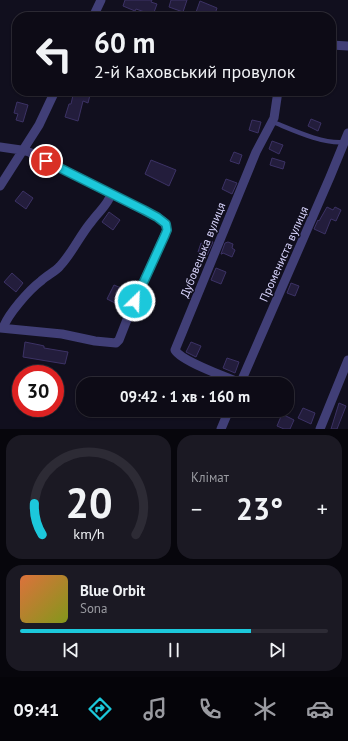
<!DOCTYPE html>
<html lang="uk">
<head>
<meta charset="utf-8">
<style>
	body { margin:0; font-family:"PT Sans",sans-serif; background:#1b1923; color:#f1f3f6; height:100vh; display:flex; flex-direction:column; font-size:15px; white-space:nowrap }
	* { box-sizing:border-box; margin:0 }
	p { font-size:13px; color:#9a9ba1 }
	.icon { flex:none; width:22px; height:22px; fill:none; stroke:currentColor; stroke-width:2; stroke-linecap:round; stroke-linejoin:round }
	.map { position:relative; height:429px; overflow:hidden }
	.sheet { display:flex; flex-direction:column; gap:6px; padding:6px; background:#07060c; flex:1 }
	.sheet>* { flex:none }
	.top-card { position:absolute; left:12px; top:12px; width:324px; height:84px; border-radius:16px; box-shadow:0 1px 3px #0004,0 0 0 1px #2d2b35; background:#0d0b16; color:#f1f3f6; overflow:hidden }
	.speed { position:absolute; left:12px; top:365px; display:flex; gap:8px; font-size:20px; font-weight:700; text-align:center }
	.speed>* { display:grid; place-content:center; width:52px; height:52px; border-radius:50%; background:#0d0b16; box-shadow:0 1px 3px #0004,0 0 0 1px #2d2b35; line-height:1 }
	.speed .limit { border:6px solid #d22; background:#fff; color:#111 }
	.pin { position:absolute; display:grid; place-items:center; width:34px; height:34px; color:#fff; margin:-17px; border:2px solid #fff; border-radius:50%; box-shadow:0 1px 4px #0007 }
	.me { position:absolute; width:44px; margin:-22px; rotate:24deg; stroke-linejoin:round; filter:drop-shadow(0 0 3px #0008) }
	.turn { display:flex; align-items:center; gap:14px; height:84px; padding:0 16px; font-size:18px }
	.turn .icon { width:52px; height:52px; stroke-width:2.5 }
	.turn b { display:block; font-size:28px; line-height:34px }
	.big { font-size:30px; font-weight:700; line-height:1.1 }
	.sheet .tile { flex:1; display:flex; flex-direction:column; justify-content:center; gap:6px; min-width:0; padding:0 14px; border-radius:16px; background:#1b1923 }
	.sheet .dial { align-items:center; gap:0 }
	.dial svg { height:104px; overflow:visible; fill:none; stroke:#2d2b35; stroke-width:7; stroke-linecap:round; text-anchor:middle }
	.dial text { fill:#f1f3f6; stroke:none }
	.song { display:flex; align-items:center; gap:12px }
	.cover { width:48px; height:48px; border-radius:6px; background:linear-gradient(135deg,hsl(20 70% 55%),hsl(70 70% 35%)) }
	.played { height:4px; border-radius:2px; background:linear-gradient(90deg,#1cc8db 75%,#2d2b35 75%) }
	.keys { display:flex; justify-content:space-around; direction:ltr }
	.heat { display:flex; justify-content:space-between; align-items:center; font-size:22px; direction:ltr }
	.sheet .tiles { flex:1; display:grid; gap:6px; grid-template-columns:1fr 1fr }
	.tile:last-child { grid-column:span 2 }
	.trip { position:absolute; left:76px; top:377px; width:218px; height:40px; border-radius:16px; background:#0d0b16; box-shadow:0 1px 3px #0004,0 0 0 1px #2d2b35; font-weight:700; line-height:40px; text-align:center }
	.menu { display:flex; height:64px; justify-content:space-around; align-items:center; background:#050409; color:#9a9ba1 }
	.menu .icon { width:28px; height:28px }
	.menu .selected { color:#1cc8db }
	.menu b { font-size:18px; color:#f1f3f6 }
	.map>svg:first-child { display:block }
	.building { fill:#231d3c; stroke:#3c3265 }
	.lines { fill:none; stroke-linecap:round; stroke-linejoin:round }
	.lane { stroke:#413f77; stroke-width:4.5 }
	.street { stroke:#413f77; stroke-width:9 }
	.route-casing { stroke:#12828e; stroke-width:10 }
	.route { stroke:#1cc8db; stroke-width:7 }
	.labels { text-anchor:middle; stroke-width:3; stroke-linejoin:round; paint-order:stroke }
	.street-label { font-size:12px; fill:#d5d1f9; stroke:#110f1e }
</style>
</head>
<body>
<div class="map">
<svg width="348" height="429" viewBox="0 0 348 429">
	<rect width="100%" height="100%" fill="#110f1e"/>
	<path class="building" d="M 125,0 L 152,0 L 151,2 L 157,4 L 153,15 L 136,9 L 135,11 L 123,6 Z
		M 171,0 L 187,0 L 183,12 L 169,7 Z
		M 200,1 L 217,8 L 214,17 L 201,17 L 195,15 Z
		M 74,91 L 91,91 L 88,103 L 83,101 L 78,121 L 65,117 L 69,104 L 71,104 Z
		M 17,102 L 28,105 L 23,122 L 16,120 L 18,114 L 14,113 Z
		M 311,119 L 321,123 L 318,131 L 308,126 Z
		M 252,120 L 261,122 L 258,133 L 249,130 Z
		M 272,141 L 283,145 L 279,154 L 269,149 Z
		M 234,152 L 242,155 L 239,164 L 230,161 Z
		M 272,158 L 285,162 L 283,169 L 270,165 Z
		M 151,160 L 176,170 L 169,186 L 145,174 Z
		M 226,179 L 237,183 L 232,194 L 222,189 Z
		M 23,191 L 33,198 L 26,209 L 15,201 Z
		M 327,207 L 333,210 L 335,207 L 341,210 L 336,221 L 331,219 L 325,234 L 314,229 L 318,220 L 319,221 Z
		M 109,212 L 120,220 L 113,230 L 102,222 Z
		M 207,240 L 213,242 L 207,255 L 198,252 L 201,243 L 205,245 Z
		M 228,242 L 233,244 L 232,248 L 235,250 L 232,257 L 223,253 L 222,254 L 221,254 L 225,243 Z
		M 216,268 L 226,272 L 221,284 L 211,280 Z
		M 12,273 L 23,283 L 16,292 L 4,282 Z
		M 291,283 L 299,286 L 295,296 L 287,293 Z
		M 114,285 L 126,290 L 119,305 L 107,299 Z
		M 25,342 L 40,345 L 44,346 L 44,348 L 68,352 L 65,364 L 23,357 Z
		M 191,342 L 201,346 L 196,357 L 186,352 Z
		M 227,358 L 239,362 L 235,373 L 223,368 Z
		M 339,403 L 346,406 L 337,429 L 331,429 Z
		M 303,408 L 315,413 L 311,424 L 298,418 Z
		M 282,414 L 294,420 L 290,429 L 284,429 L 277,426 Z"/>
	<g class="lines">
		<path class="lane" d="M 273,122 C 293,130 322,144 344,142"/>
		<path class="street" d="M 93,17 L 101,0
			M 331,45 L 348,46
			M 0,147 L 21,150 L 29,152 L 157,217 L 164,222 L 167,230 L 130,312 L 119,340 L 116,343 L 95,341 L 62,334 L 0,328
			M 0,186 L 39,125 L 55,91
			M 3,328 C 8,314 29,290 41,281 C 47,275 55,272 60,266 C 73,252 80,235 92,221 C 99,211 108,205 111,194
			M 241,383 C 228,378 181,361 175,350 L 256,152 L 274,118 L 278,91
			M 240,384 L 330,177 L 348,133
			M 221,429 L 229,410
			M 320,429 L 348,360"/>
	</g>
	<g class="lines">
		<g class="route-casing">
			<path id="route" d="M 46,161 L 144,210 L 157,217 L 166,224 L 167,230 L 165,235 L 135,301"/>
		</g>
		<use href="#route" class="route"/>
	</g>
	<g class="labels">
		<g class="street-label">
			<text transform="translate(203 250) rotate(-68)" y="4">Дубовецька вулиця</text>
			<text transform="translate(284 254) rotate(-66)" y="4">Промениста вулиця</text>
		</g>
	</g>
</svg>
<div class="speed"><div class="limit">30</div></div>
<div class="pin" style="left:46px;top:161px;background:#d93025"><svg class="icon" aria-label="arrive" viewBox="0 0 24 24"><path d="M6 21V4h12l-3 4 3 4H6"/></svg></div>
<svg class="me" style="left:135px;top:301px" viewBox="-20 -20 40 40"><circle r="17" fill="#1cc8db" stroke="#fff" stroke-width="3"/><path d="M0-11L8 9 0 5-8 9z" fill="#fff"/></svg>
<div class="trip">09:42 · 1 хв · 160 m</div>
<div class="top-card">
<div class="turn"><svg class="icon" aria-label="left" viewBox="0 0 24 24"><path d="M17 20v-9H6M10 6l-5 5 5 5"/></svg><div><b>60 m</b>2-й Каховський провулок</div></div>
</div>
</div>
<section class="sheet">
<div class="tiles">
<div class="tile dial"><svg viewBox="0 0 100 80">
<path d="M14 69A42 42 0 1 1 86 69"/>
<path d="M14 69A42 42 0 0 1 8 45" stroke="#1cc8db"/>
<text x="50" y="56" font-size="32" font-weight="700">20</text>
<text x="50" y="72" font-size="11">km/h</text>
</svg></div>
<div class="tile"><p>Клімат</p>
<div class="heat"><a>−</a><b class="big">23°</b><a>+</a></div>
</div>
<div class="tile">
<div class="song"><i class="cover"></i><div><b>Blue Orbit</b><p>Sona</p></div></div>
<div class="played"></div>
<div class="keys"><svg class="icon" aria-label="previous" viewBox="0 0 24 24"><path d="M18 5L8 12l10 7zM5 5v14"/></svg><svg class="icon" aria-label="pause" viewBox="0 0 24 24"><path d="M8 5v14M16 5v14"/></svg><svg class="icon" aria-label="next" viewBox="0 0 24 24"><path d="M6 5l10 7-10 7zM19 5v14"/></svg></div>
</div>
</div>
</section>
<nav class="menu">
<b>09:41</b>
<svg class="icon selected" aria-label="directions" viewBox="0 0 24 24"><path d="M12 3l9 9-9 9-9-9zM9 14v-3h6M13 9l2 2-2 2"/></svg>
<svg class="icon" aria-label="music" viewBox="0 0 24 24"><path d="M9 18V5l10-2v13"/><circle cx="6" cy="18" r="3"/><circle cx="16" cy="16" r="3"/></svg>
<svg class="icon" aria-label="phone" viewBox="0 0 24 24"><path d="M5 4h4l2 5-3 2q2 4 5 5l2-3 5 2v4C11 20 4 13 5 4z"/></svg>
<svg class="icon" aria-label="climate" viewBox="0 0 24 24"><path d="M12 3v18M4 7l16 10M4 17L20 7"/></svg>
<svg class="icon" aria-label="car" viewBox="0 0 24 24"><path d="M5 17H2v-5l4-1 3-4h7l3 4 3 1v5h-3M9 17h6M6 11h13"/><circle cx="7" cy="17" r="2"/><circle cx="17" cy="17" r="2"/></svg>
</nav>
</body>
</html>
